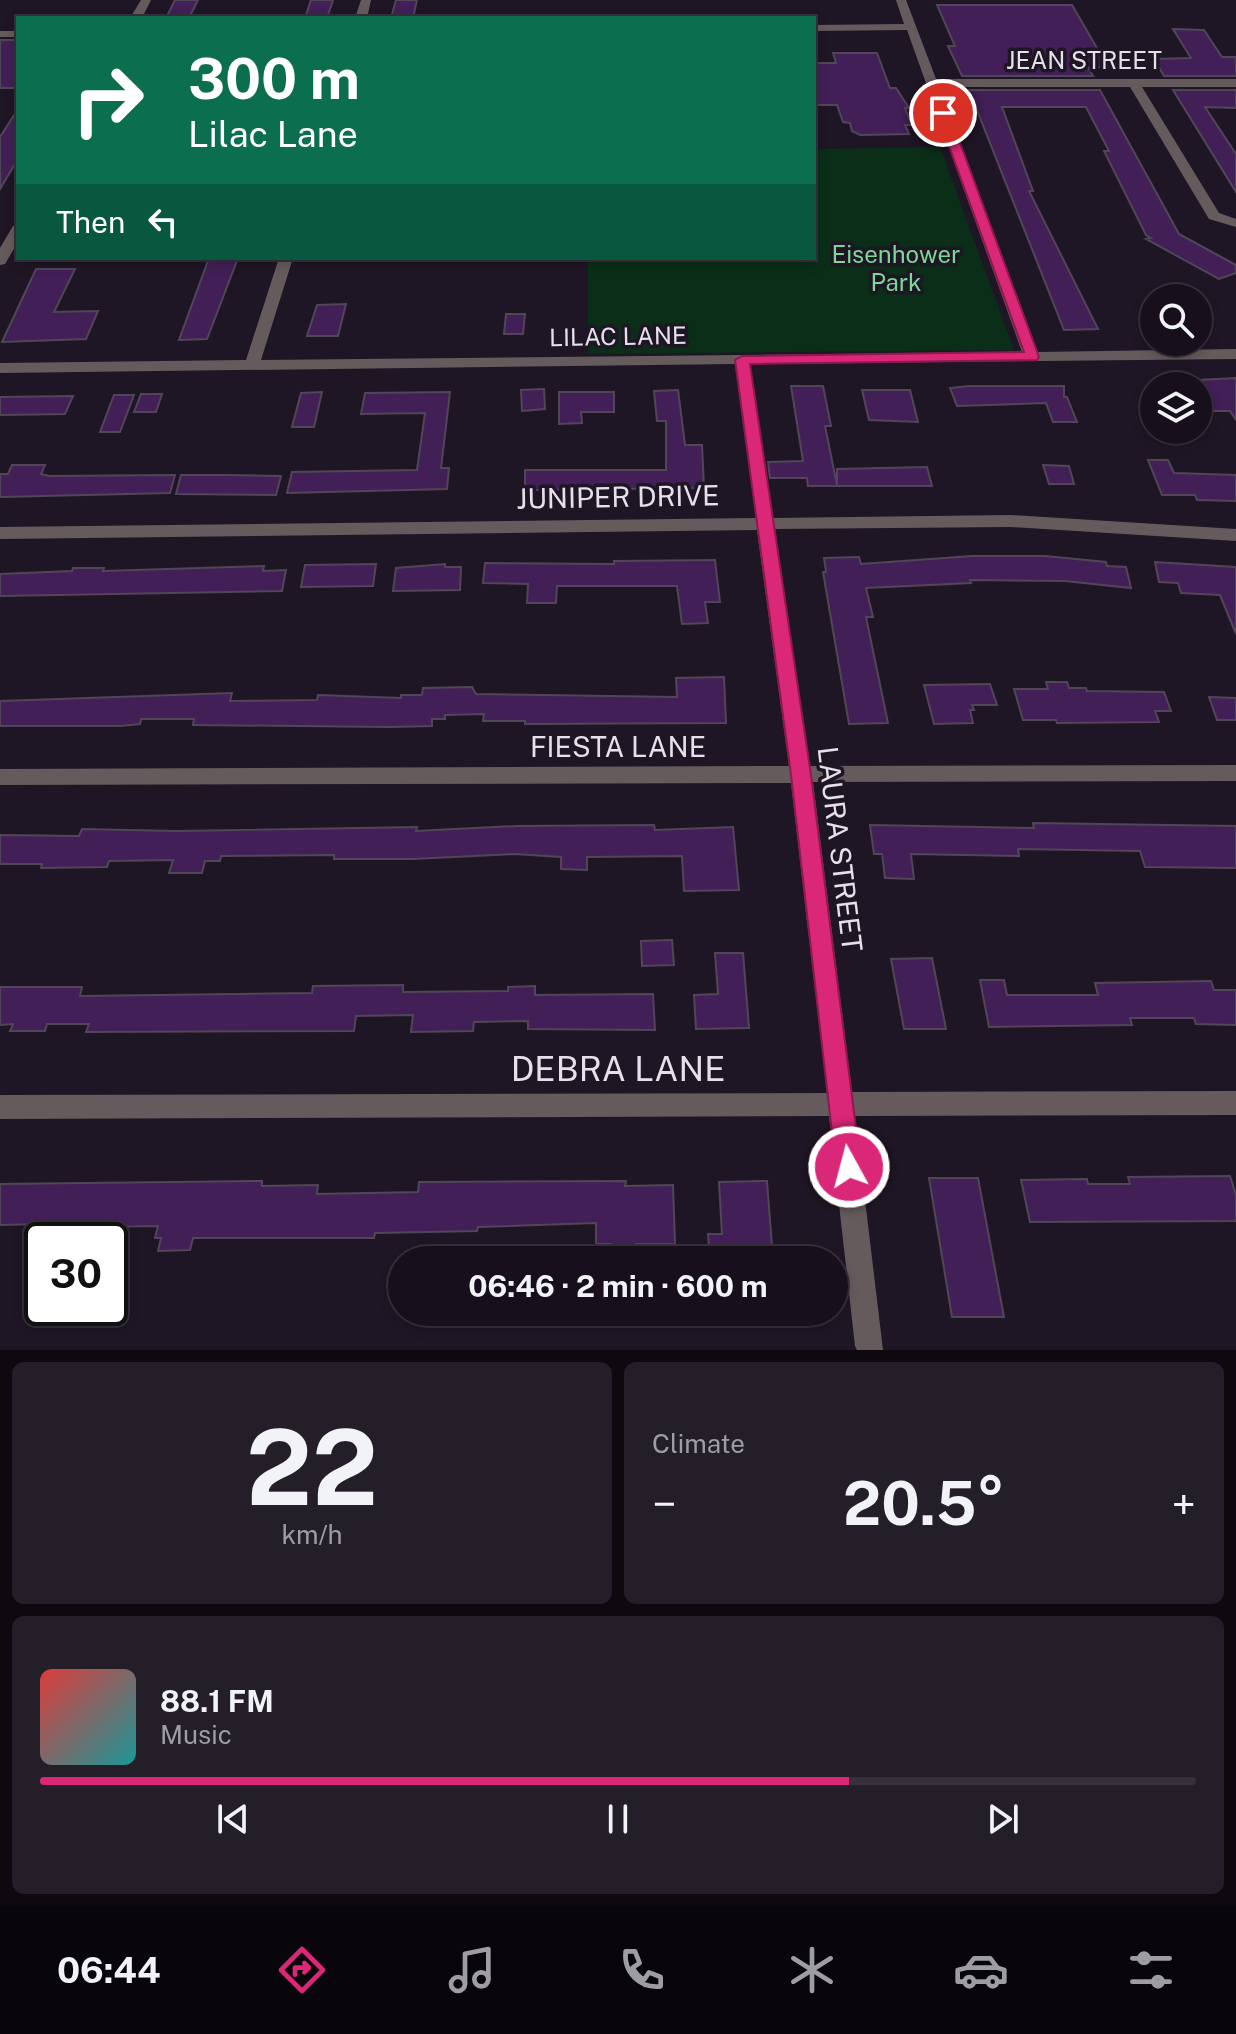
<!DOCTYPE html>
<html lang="en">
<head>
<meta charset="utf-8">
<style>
	body { margin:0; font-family:"Public Sans",sans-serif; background:#241e29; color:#f1f3f6; height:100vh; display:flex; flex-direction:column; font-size:30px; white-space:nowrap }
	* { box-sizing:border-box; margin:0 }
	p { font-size:26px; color:#9e9da3 }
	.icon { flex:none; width:44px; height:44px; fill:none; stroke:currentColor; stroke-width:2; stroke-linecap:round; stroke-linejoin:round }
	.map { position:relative; height:1350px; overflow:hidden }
	.drawer { display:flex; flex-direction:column; gap:12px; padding:12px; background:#0d090f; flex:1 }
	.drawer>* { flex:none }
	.guide { position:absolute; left:16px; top:16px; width:800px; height:244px; border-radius:0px; box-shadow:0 4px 12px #0003,0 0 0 2px #36303b; background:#0b6e4f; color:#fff; overflow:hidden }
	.controls { position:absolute; left:1140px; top:284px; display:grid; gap:16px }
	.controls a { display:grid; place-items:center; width:72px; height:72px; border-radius:50%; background:#17101c; box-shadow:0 4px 12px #0003,0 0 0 2px #36303b; font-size:40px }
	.speed { position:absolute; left:24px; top:1222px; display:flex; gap:16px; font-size:40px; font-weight:700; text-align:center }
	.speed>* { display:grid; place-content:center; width:104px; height:104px; border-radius:50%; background:#17101c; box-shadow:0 4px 12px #0003,0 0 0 2px #36303b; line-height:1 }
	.speed .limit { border:4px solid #111; border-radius:12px; background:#fff; color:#111 }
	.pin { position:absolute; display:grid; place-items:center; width:68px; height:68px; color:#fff; margin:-34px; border:4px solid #fff; border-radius:50%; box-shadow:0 2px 8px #0007 }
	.me { position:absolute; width:88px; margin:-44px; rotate:353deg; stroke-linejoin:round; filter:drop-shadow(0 0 6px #0008) }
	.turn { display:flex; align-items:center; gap:28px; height:168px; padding:0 40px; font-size:36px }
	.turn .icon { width:104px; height:104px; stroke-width:2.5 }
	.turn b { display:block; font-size:56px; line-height:68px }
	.then { display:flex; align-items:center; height:76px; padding:0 40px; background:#0003; gap:16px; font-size:30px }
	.big { font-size:60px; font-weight:700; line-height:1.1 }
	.drawer .widget { flex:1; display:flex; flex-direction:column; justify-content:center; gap:12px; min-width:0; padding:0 28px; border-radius:12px; background:#241e29 }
	.drawer .dial { align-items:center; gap:0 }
	.dial b { font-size:104px; line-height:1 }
	.song { display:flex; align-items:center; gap:24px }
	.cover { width:96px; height:96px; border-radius:12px; background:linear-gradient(135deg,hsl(0 70% 55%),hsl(180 70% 35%)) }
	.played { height:8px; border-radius:4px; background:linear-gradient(90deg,#db2777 70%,#36303b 70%) }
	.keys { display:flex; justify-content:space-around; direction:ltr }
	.heat { display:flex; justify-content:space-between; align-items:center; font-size:44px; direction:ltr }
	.drawer .tiles { flex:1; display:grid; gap:12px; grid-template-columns:1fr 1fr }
	.widget:last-child { grid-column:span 2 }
	.trip { position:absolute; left:388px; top:1246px; width:460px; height:80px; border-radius:40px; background:#17101c; box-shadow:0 4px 12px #0003,0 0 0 2px #36303b; font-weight:700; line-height:80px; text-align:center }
	.tab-bar { display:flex; height:128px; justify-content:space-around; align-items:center; background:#09060b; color:#9e9da3 }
	.tab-bar .icon { width:56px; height:56px }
	.tab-bar .selected { color:#db2777 }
	.tab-bar b { font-size:36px; color:#f1f3f6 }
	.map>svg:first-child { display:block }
	.green { fill:#0a2e17 }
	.building { fill:#421f56; stroke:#514658; stroke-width:2 }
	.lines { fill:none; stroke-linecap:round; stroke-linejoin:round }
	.minor { fill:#665b5c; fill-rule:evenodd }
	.route { fill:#db2777; stroke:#8e194d; stroke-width:2 }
	.labels { text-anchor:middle; stroke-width:7; stroke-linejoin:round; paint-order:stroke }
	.far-street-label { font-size:24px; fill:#e6e0eb; stroke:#1f1625 }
	.far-park-label { font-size:24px; fill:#7ad795; stroke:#1f1625 }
	.street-label { font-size:28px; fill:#e6e0eb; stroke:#1f1625 }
	.near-street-label { font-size:34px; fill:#e6e0eb; stroke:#1f1625 }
</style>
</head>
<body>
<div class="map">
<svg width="1236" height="1350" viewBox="0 0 1236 1350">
	<rect width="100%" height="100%" fill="#1f1625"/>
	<path class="green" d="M 940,147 L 1014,350 L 588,354 L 588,258 L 814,258 L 814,149 Z"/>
	<path class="building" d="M 175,0 L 198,0 L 189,18 L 166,18 Z
		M 311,0 L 333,0 L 327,18 L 305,18 Z
		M 396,0 L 417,0 L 413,18 L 391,18 Z
		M 937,5 L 1072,5 L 1108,67 L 1088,67 L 1093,76 L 962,76 L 948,46 L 955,46 Z
		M 1173,29 L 1204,30 L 1222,57 L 1236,57 L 1236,76 L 1164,76 L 1154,59 L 1191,58 Z
		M 0,40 L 18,40 L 18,88 L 0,88 Z
		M 833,53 L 877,53 L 890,88 L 896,88 L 909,108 L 905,108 L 912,125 L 905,125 L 909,134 L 860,135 L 852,131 L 850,123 L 843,122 L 837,105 L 814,105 L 814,63 L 836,63 Z
		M 969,90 L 1100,90 L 1179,234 L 1236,265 L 1236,273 L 1219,279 L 1146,239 L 1151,238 L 1146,235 L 1104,151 L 1109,151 L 1086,107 L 1002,107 L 1033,191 L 1029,191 L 1098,329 L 1064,330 Z
		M 1173,90 L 1236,90 L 1236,108 L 1205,107 L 1236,154 L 1236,192 Z
		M 18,109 L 18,159 L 0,189 L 0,137 Z
		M 209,258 L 238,258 L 207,339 L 179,340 Z
		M 36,269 L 75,269 L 54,312 L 98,311 L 86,339 L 2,342 Z
		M 346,304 L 338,336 L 307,336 L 317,305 Z
		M 506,314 L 525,314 L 523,334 L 504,334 Z
		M 1236,378 L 1236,420 L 1230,411 L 1198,411 L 1198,380 Z
		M 791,386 L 823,386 L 831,426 L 825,426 L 837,485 L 837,469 L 927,467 L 932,486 L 808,486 L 807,478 L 770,478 L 768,462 L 803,461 Z
		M 969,386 L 1064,386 L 1064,397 L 1067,397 L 1077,422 L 1053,422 L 1046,403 L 957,406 L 950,388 Z
		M 544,389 L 545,409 L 522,411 L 521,390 Z
		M 678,390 L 685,445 L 702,445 L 704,488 L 525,490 L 525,470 L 666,470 L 666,421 L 657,421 L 654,391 Z
		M 862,390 L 910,390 L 918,422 L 869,420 Z
		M 322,392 L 314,427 L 292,427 L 301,393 Z
		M 450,392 L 441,468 L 449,468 L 447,489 L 287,493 L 292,472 L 417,470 L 425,413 L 361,414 L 365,393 Z
		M 559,392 L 614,392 L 614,412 L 581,412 L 582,423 L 559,424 Z
		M 141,394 L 162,394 L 156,412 L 134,412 Z
		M 114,395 L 134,395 L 120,432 L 100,432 Z
		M 73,396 L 65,414 L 0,415 L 0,397 Z
		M 1148,460 L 1168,460 L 1174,473 L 1236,475 L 1236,501 L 1197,500 L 1195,495 L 1162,495 Z
		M 12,465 L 45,465 L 41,474 L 49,476 L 175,475 L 170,493 L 0,497 L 0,474 L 8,474 Z
		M 1043,465 L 1069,466 L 1074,484 L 1049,484 Z
		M 181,475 L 225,475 L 281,476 L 276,495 L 176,494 Z
		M 972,556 L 1045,556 L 1106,562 L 1107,566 L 1126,567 L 1131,588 L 1065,581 L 970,580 L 971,583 L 866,588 L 873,617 L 866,617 L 888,723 L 849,724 L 823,572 L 826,572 L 824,558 L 859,557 L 861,564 Z
		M 715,560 L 720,602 L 705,602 L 708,623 L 682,624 L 677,586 L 557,586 L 556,603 L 527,603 L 528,584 L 483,583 L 485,563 L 614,564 L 614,561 Z
		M 1155,562 L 1236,567 L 1236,634 L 1220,595 L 1181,593 L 1178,583 L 1159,582 Z
		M 376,564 L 373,586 L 301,587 L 305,565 Z
		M 445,564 L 445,567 L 461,567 L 460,590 L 393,591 L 396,568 Z
		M 264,566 L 263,571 L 286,570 L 282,591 L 0,596 L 0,574 L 72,571 L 73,568 L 104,568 L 103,571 Z
		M 724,677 L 726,723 L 525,724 L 525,721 L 483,721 L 484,714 L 445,715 L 445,719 L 432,719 L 432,726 L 389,727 L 193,725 L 194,719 L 141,719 L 140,724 L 120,726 L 0,726 L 0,701 L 232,693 L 230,701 L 317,700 L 318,695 L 401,698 L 401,695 L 422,695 L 423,688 L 472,687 L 476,694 L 677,697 L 676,678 Z
		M 1046,682 L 1067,682 L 1069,688 L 1086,688 L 1087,691 L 1164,692 L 1171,711 L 1155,711 L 1159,722 L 1057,723 L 1056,720 L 1023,720 L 1014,689 L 1048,689 Z
		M 990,684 L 997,705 L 972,705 L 974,710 L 970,710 L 973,723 L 934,724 L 924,685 Z
		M 1209,697 L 1236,698 L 1236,720 L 1217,720 Z
		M 1033,823 L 1236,826 L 1236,868 L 1145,867 L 1140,851 L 1018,849 L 1019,856 L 911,854 L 914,879 L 885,878 L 882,854 L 874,854 L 870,825 L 1034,828 Z
		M 654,825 L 655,830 L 733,827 L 739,890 L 684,891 L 682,856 L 587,857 L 587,870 L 561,869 L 561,857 L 515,854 L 413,859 L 334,859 L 334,855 L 221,856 L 220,861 L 205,861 L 202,873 L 169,873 L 173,860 L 109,861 L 107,867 L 41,868 L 42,864 L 0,864 L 0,835 L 79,836 L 82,829 L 176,831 L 417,827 L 416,831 L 517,826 Z
		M 672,940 L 674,965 L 642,966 L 641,941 Z
		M 715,953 L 743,953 L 749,1028 L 696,1029 L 694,995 L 718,994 Z
		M 932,958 L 946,1029 L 904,1029 L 891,959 Z
		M 980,980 L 1004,980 L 1007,995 L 1098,995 L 1095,983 L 1211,981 L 1214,990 L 1236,990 L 1236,1025 L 1196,1024 L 1194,1018 L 1130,1018 L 1132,1025 L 989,1027 Z
		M 403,985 L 403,992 L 508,991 L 508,987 L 535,986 L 535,995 L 653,994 L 655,1030 L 528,1029 L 528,1021 L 474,1022 L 473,1031 L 411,1032 L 413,1015 L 356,1016 L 354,1031 L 86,1032 L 89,1024 L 47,1024 L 45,1031 L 10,1031 L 13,1024 L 0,1025 L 0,987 L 82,987 L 80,996 L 312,993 L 313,986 Z
		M 1230,1176 L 1236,1195 L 1236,1221 L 1030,1222 L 1021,1180 L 1087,1179 L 1088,1184 L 1130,1184 L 1128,1177 Z
		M 929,1178 L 978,1178 L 1004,1317 L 952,1317 Z
		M 262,1181 L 262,1186 L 318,1185 L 317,1194 L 418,1192 L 419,1182 L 626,1181 L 625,1186 L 673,1185 L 675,1244 L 636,1244 L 636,1260 L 611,1260 L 611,1244 L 596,1244 L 596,1223 L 478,1227 L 477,1231 L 375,1233 L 374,1238 L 193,1238 L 190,1250 L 158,1251 L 161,1238 L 155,1238 L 158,1226 L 37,1228 L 38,1224 L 0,1225 L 0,1184 Z
		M 767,1181 L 773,1260 L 710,1260 L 708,1234 L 722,1234 L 719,1182 Z"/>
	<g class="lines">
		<path class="minor" d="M 141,0 L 151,0 L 142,18 L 130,18 Z
			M 361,0 L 371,0 L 367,18 L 355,18 Z
			M 896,0 L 906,0 L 936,79 L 1236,79 L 1236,87 L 1142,87 L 1219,213 L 1236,219 L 1236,227 L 1209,219 L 1130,87 L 939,87 L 1038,352 L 1236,349 L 1236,359 L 750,364 L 773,518 L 1010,515 L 1236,529 L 1236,541 L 1010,527 L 775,529 L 810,766 L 1236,765 L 1236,781 L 813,782 L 852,1092 L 1236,1091 L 1236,1115 L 855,1116 L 883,1350 L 857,1350 L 855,1346 L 829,1116 L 0,1119 L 0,1095 L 827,1093 L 791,783 L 0,785 L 0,769 L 789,766 L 757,530 L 0,539 L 0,527 L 756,518 L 735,364 L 0,373 L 0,363 L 246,360 L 279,258 L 293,258 L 261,360 L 1022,352 L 907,30 L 814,31 L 814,25 L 904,24 Z
			M 0,31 L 18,31 L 18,37 L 0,37 Z
			M 18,225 L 18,242 L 5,264 L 0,265 L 0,248 L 13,226 Z"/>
	</g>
	<path class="route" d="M 943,110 L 949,113 L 1039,357 L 1037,360 L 750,364 L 811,775 L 861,1167 L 857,1175 L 849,1178 L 840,1175 L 836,1167 L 791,775 L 735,360 L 742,356 L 1024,352 L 937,113 Z"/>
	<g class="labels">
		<g class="far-street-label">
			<text x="1084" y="69">JEAN STREET</text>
			<text transform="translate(618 337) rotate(-1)" y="8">LILAC LANE</text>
		</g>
		<g class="far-park-label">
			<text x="896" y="263">Eisenhower<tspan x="896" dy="28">Park</tspan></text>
		</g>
		<g class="street-label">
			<text transform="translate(618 497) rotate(-1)" y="10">JUNIPER DRIVE</text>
			<text x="618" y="757">FIESTA LANE</text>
			<text transform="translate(840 849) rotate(83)" y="10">LAURA STREET</text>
		</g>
		<g class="near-street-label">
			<text x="618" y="1081">DEBRA LANE</text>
		</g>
	</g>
</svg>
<div class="controls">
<a><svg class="icon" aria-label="search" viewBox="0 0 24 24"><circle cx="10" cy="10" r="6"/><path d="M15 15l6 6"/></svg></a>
<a><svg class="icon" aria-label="layers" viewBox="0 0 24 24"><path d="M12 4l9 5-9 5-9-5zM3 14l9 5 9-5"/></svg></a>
</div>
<div class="speed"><div class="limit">30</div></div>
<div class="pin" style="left:943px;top:113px;background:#d93025"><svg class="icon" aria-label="arrive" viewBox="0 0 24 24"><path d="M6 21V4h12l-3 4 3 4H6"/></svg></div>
<svg class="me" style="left:849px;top:1167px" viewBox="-20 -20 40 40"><circle r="17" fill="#db2777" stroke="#fff" stroke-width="3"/><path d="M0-11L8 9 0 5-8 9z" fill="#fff"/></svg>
<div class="trip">06:46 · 2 min · 600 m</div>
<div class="guide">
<div class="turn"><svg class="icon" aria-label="right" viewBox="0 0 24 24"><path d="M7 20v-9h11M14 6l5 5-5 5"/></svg><div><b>300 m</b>Lilac Lane</div></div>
<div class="then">Then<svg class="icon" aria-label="left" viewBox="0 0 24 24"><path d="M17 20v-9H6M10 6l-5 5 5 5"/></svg></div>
</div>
</div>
<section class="drawer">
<div class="tiles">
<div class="widget dial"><b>22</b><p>km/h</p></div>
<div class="widget"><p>Climate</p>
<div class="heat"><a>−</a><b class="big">20.5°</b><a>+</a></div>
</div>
<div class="widget">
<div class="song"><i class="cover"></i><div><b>88.1 FM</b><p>Music</p></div></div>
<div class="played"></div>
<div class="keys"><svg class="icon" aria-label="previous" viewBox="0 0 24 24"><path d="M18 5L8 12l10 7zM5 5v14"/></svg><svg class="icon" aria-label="pause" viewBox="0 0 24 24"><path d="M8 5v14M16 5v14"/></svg><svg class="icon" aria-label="next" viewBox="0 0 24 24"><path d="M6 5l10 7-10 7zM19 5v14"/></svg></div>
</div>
</div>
</section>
<nav class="tab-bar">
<b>06:44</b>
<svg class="icon selected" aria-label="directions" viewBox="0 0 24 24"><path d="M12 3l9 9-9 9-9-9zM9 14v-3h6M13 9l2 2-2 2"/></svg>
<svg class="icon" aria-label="music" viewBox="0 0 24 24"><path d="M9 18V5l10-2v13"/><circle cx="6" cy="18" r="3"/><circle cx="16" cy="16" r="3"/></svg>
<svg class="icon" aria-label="phone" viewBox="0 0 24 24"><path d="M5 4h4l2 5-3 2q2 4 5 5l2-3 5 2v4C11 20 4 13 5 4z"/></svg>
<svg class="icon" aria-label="climate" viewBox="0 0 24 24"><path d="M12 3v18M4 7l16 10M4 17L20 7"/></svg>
<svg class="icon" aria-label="car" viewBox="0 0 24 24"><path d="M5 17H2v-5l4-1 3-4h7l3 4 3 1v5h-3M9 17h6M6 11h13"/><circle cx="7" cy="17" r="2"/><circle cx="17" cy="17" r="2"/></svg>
<svg class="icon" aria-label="filters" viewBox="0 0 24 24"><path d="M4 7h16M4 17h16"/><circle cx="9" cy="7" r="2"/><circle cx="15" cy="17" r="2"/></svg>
</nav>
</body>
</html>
